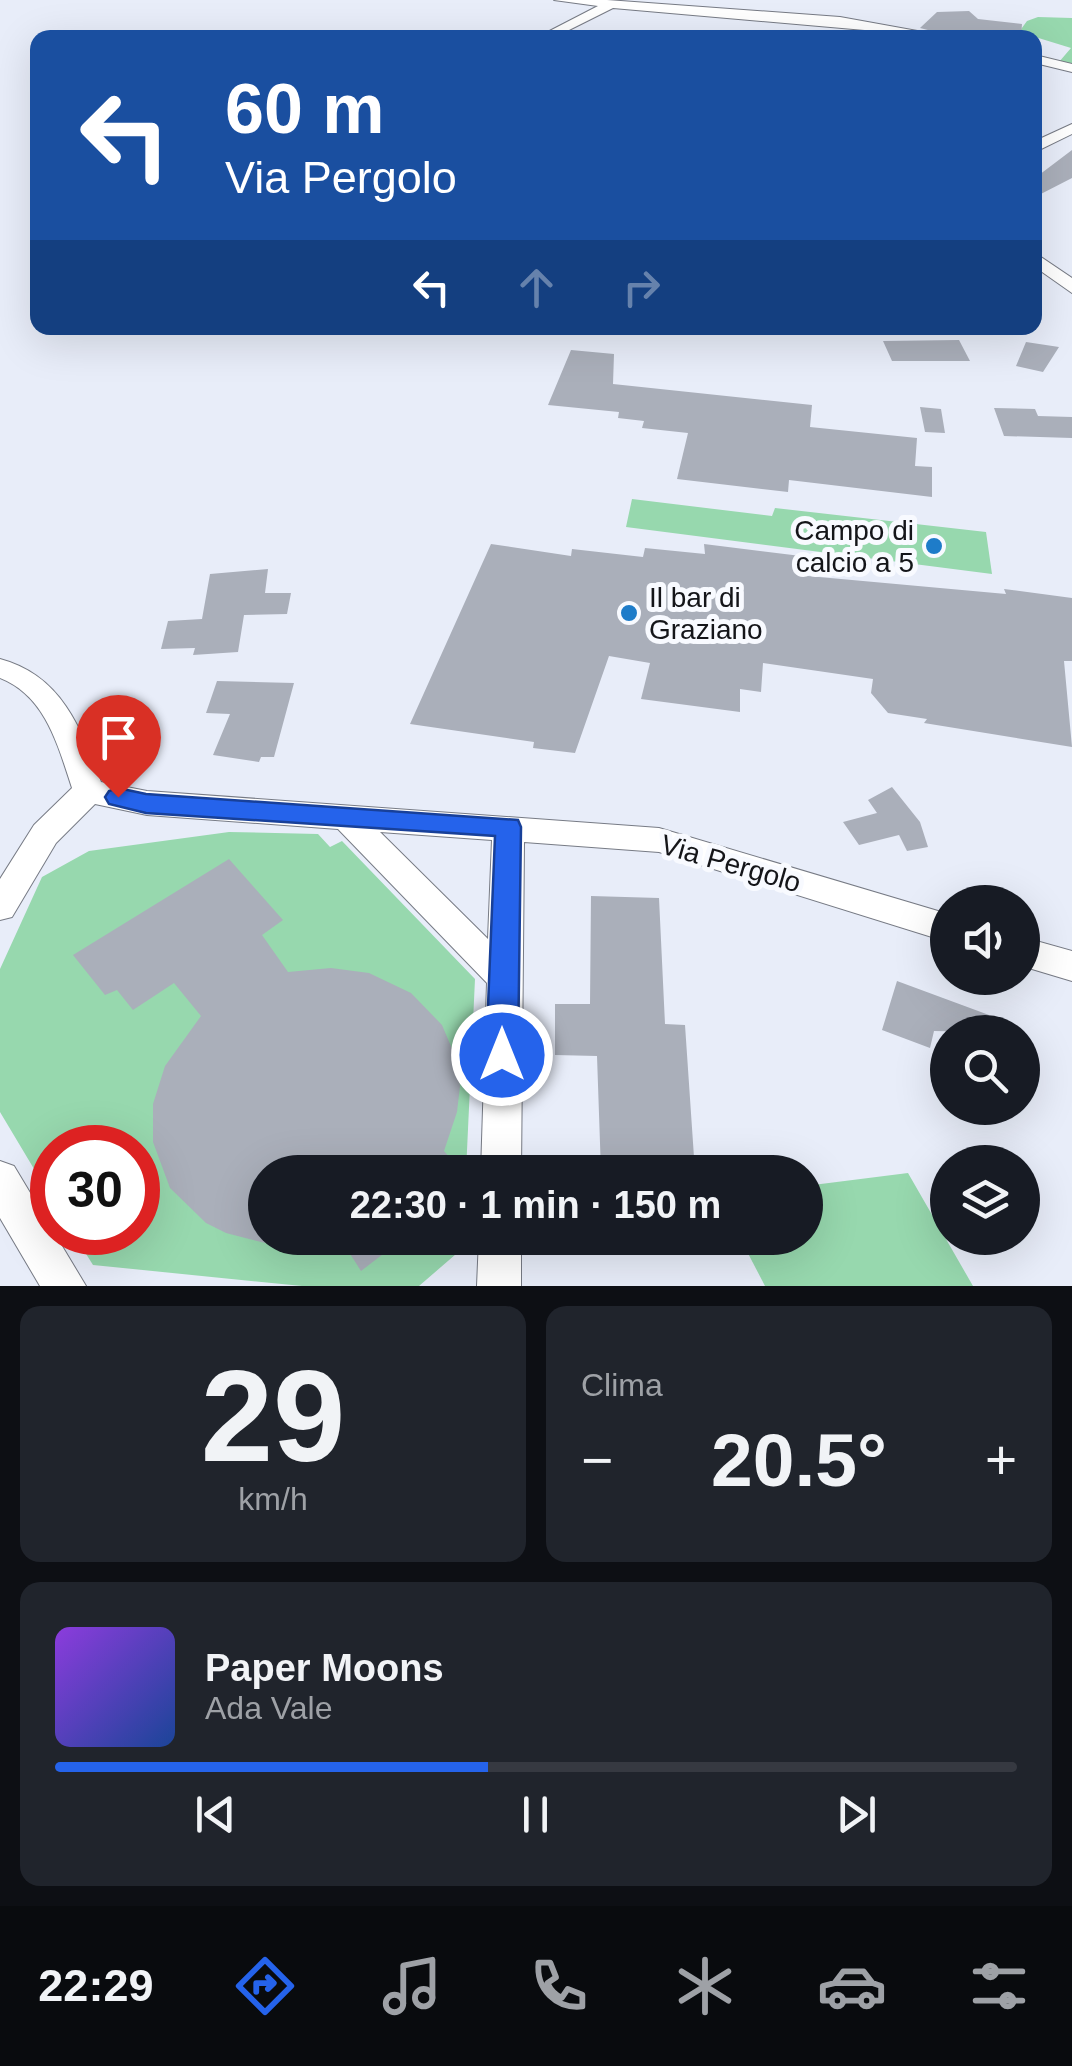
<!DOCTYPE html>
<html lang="it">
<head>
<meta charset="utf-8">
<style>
	body { margin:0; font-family:Arial,sans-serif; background:#20242c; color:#f1f3f6; height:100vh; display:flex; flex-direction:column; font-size:38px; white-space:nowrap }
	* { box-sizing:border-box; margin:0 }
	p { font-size:32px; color:#9ea1a6 }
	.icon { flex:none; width:55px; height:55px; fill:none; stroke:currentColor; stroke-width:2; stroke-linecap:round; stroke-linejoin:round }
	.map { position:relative; height:1286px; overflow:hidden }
	.drawer { display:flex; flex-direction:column; gap:20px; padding:20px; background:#0d0f14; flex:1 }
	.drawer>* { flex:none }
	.banner { position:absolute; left:30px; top:30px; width:1012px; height:305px; border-radius:20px; box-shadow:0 10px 40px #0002; background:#1a4fa0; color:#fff; overflow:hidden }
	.controls { position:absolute; left:930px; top:885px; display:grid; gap:20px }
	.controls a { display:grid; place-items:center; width:110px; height:110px; border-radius:50%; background:#171b24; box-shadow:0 10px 40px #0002; font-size:50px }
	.speed { position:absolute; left:30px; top:1125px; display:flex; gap:20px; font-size:50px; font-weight:700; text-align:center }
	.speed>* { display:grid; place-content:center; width:130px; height:130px; border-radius:50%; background:#171b24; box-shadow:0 10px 40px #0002; line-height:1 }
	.speed .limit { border:15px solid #d22; background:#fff; color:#111 }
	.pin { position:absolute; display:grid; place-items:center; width:85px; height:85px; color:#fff; margin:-102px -42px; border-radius:50% 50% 50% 0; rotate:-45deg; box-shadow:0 0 10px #0007 }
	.pin .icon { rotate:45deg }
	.me { position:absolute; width:110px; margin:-55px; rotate:0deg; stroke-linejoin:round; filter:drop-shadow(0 0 8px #0008) }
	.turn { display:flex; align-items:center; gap:35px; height:210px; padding:0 30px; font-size:45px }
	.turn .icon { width:130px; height:130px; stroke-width:2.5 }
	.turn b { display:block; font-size:70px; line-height:85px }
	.lanes { display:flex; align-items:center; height:95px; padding:0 30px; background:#0003; justify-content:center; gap:50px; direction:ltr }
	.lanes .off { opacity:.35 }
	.big { font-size:75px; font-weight:600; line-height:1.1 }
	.drawer .card { flex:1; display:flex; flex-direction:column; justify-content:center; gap:15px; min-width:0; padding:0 35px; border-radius:20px; background:#20242c }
	.drawer .dial { align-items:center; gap:0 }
	.dial b { font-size:130px; line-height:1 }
	.song { display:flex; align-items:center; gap:30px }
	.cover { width:120px; height:120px; border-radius:15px; background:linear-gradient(135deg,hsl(270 70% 55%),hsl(220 70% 35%)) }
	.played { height:10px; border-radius:5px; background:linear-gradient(90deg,#2563eb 45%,#363941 45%) }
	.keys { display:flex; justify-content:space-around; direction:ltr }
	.heat { display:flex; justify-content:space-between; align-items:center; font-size:55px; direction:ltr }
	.drawer .tiles { flex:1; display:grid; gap:20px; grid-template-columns:1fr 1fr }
	.card:last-child { grid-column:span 2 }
	.trip { position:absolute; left:248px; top:1155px; width:575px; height:100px; border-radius:50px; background:#171b24; box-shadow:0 10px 40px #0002; font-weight:600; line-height:100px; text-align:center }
	.dock { display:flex; height:160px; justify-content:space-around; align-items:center; background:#090b0e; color:#9ea1a6 }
	.dock .icon { width:70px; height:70px }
	.dock .on { color:#2563eb }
	.dock b { font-size:45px; color:#f1f3f6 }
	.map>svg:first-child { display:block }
	.green { fill:#97d8ae }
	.building { fill:#aaafba }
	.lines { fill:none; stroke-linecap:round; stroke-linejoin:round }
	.minor-casing { stroke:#777b85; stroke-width:2 }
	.minor { fill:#fff; fill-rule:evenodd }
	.route { fill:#2563eb; stroke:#184099; stroke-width:2.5 }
	.poi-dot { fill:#1e7cc9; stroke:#f8faff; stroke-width:4 }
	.labels { text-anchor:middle; stroke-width:10; stroke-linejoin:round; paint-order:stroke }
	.poi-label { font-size:28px; fill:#141519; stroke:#f8faff; text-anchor:end }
	.street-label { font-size:28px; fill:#141519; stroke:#f8faff }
</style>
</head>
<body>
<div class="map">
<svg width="1072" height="1286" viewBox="0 0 1072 1286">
	<rect width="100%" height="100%" fill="#e8edf9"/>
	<path class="green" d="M 1038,17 L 1072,18 L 1072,64 L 1059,62 L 1071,48 L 1019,32 L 1027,21 Z
		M 632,499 L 772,516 L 775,508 L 986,532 L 992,574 L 626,527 Z
		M 229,832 L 318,834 L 330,847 L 342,841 L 475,979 L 466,1172 L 265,1172 L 265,1238 L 463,1238 L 463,1248 L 419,1286 L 302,1286 L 93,1265 L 73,1233 L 138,1232 L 138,1148 L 52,1148 L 52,1199 L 0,1112 L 0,969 L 42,877 L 89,851 Z
		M 908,1173 L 973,1286 L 765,1286 L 740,1238 L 805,1238 L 805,1186 Z"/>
	<path class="building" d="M 969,11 L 978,19 L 1022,24 L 1021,38 L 959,38 L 920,28 L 937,12 Z
		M 1072,150 L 1072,178 L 1035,197 L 1035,178 Z
		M 959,340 L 970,361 L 892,361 L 883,341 Z
		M 1026,342 L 1059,347 L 1043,372 L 1016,366 Z
		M 571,350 L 614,354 L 613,384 L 812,405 L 810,427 L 917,438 L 915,466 L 932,467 L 932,497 L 789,480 L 788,492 L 677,479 L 688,433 L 642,428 L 644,421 L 618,418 L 619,412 L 548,405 Z
		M 920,407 L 941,409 L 945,433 L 925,432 Z
		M 994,408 L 1035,409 L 1038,416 L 1072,417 L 1072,438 L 1004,436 Z
		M 491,544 L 571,556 L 572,549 L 643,557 L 645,548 L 705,554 L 704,544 L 809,557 L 808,576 L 1006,594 L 1004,589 L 1072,598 L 1072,661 L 1064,661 L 1072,747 L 924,723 L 927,719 L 888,713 L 871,693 L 873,679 L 763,663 L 761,692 L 740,689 L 740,712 L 641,699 L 650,663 L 609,656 L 575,753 L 533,748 L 534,742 L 410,724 Z
		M 268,569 L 265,593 L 291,593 L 287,614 L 244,615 L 238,652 L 193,655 L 195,648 L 161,649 L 168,621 L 202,619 L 210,574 Z
		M 217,681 L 294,683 L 274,757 L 261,757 L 259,762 L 213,755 L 230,714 L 206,713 Z
		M 892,787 L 920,822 L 928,847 L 907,851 L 899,835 L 859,845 L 843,822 L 877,813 L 868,800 Z
		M 229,859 L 283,920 L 262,935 L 288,972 L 331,968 L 369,973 L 411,993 L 442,1025 L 456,1058 L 460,1086 L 457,1112 L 444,1151 L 462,1172 L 265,1172 L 265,1243 L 226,1233 L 206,1223 L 170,1188 L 153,1142 L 153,1104 L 165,1066 L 201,1016 L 174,983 L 133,1010 L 117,990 L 105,995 L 73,955 Z
		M 591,896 L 659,898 L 665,1024 L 685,1025 L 695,1172 L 601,1172 L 597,1056 L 555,1055 L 555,1004 L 590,1004 Z
		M 897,981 L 989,1015 L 984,1032 L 934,1031 L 930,1048 L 882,1030 Z
		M 340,1238 L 404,1238 L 361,1271 Z"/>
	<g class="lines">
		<g class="minor-casing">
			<path id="minor" d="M 554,0 L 607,0 L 840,17 L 956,38 L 613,8 L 553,38 L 536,38 L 598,6 Z
				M 1035,55 L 1072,64 L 1072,72 L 1035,63 Z
				M 1072,124 L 1072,134 L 1035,152 L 1035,141 Z
				M 1035,253 L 1072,278 L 1072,293 L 1035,267 Z
				M 0,659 C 61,675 81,728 101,782 L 147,791 L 659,828 L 948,914 L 948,942 L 659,852 L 524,842 L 521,1172 L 481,1172 L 487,983 L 338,829 L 147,815 L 95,804 L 56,843 L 12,917 L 0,920 L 0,879 L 34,825 L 72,788 C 58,746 46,696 0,678 ZM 380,832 L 492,840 L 488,939 Z
				M 1022,937 L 1072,951 L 1072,981 L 1022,966 Z
				M 0,1161 L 14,1166 L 86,1286 L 40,1286 L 0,1218 Z
				M 479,1238 L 521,1238 L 521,1286 L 477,1286 Z"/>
		</g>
		<use href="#minor" class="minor"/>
	</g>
	<path class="route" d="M 118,788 L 146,794 L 518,820 L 521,827 L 518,1055 L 513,1065 L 502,1069 L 491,1065 L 486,1055 L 495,836 L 146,813 L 109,804 L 105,797 L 109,791 Z"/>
	<g class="poi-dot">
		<circle cx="934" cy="546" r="10"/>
		<circle cx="629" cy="613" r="10"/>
	</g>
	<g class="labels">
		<g class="poi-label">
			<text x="914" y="540">Campo di<tspan x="914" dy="32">calcio a 5</tspan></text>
			<text x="649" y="607" text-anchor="start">Il bar di<tspan x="649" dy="32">Graziano</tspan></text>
		</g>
		<g class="street-label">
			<text transform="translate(731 863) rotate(16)" y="10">Via Pergolo</text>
		</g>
	</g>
</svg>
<div class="controls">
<a><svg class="icon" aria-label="sound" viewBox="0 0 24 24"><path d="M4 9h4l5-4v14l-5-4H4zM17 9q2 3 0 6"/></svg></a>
<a><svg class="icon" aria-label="search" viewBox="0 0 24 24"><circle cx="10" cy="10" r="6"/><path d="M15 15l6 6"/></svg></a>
<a><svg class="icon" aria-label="layers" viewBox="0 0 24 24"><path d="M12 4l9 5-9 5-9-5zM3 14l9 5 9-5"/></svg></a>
</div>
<div class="speed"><div class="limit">30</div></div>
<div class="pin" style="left:118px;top:797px;background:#d93025"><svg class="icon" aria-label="arrive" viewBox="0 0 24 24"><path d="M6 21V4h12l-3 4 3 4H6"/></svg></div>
<svg class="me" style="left:502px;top:1055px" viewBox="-20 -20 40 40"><circle r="17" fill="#2563eb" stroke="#fff" stroke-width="3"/><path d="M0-11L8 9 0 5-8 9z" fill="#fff"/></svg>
<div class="trip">22:30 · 1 min · 150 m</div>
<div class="banner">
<div class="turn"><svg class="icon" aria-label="left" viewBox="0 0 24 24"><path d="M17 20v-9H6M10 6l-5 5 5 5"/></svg><div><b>60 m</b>Via Pergolo</div></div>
<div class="lanes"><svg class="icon" aria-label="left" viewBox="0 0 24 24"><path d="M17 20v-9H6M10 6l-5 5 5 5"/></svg><svg class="icon off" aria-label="ahead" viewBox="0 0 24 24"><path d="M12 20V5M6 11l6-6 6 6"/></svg><svg class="icon off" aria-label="right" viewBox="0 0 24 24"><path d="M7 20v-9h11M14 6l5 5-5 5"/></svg></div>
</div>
</div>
<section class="drawer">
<div class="tiles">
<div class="card dial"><b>29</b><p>km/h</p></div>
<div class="card"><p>Clima</p>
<div class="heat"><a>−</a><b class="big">20.5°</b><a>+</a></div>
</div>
<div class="card">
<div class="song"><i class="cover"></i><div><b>Paper Moons</b><p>Ada Vale</p></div></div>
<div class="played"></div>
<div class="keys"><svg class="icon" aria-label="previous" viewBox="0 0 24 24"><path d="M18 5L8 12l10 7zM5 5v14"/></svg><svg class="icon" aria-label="pause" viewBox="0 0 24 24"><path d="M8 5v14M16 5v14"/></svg><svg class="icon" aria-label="next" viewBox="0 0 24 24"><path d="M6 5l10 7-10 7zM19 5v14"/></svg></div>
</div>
</div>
</section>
<nav class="dock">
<b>22:29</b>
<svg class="icon on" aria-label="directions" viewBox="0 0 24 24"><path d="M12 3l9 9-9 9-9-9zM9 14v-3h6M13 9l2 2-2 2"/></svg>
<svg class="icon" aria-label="music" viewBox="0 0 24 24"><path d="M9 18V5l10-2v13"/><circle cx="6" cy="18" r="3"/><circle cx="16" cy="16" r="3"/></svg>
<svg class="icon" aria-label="phone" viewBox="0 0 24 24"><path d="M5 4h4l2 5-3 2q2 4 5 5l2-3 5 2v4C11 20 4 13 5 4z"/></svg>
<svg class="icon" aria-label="climate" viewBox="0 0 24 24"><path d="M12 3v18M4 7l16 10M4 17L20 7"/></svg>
<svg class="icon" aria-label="car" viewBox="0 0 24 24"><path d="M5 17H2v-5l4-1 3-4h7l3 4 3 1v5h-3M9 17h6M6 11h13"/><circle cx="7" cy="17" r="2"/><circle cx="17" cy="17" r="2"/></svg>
<svg class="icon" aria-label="filters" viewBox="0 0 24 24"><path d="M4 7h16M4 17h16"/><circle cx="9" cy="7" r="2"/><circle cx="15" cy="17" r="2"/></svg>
</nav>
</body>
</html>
